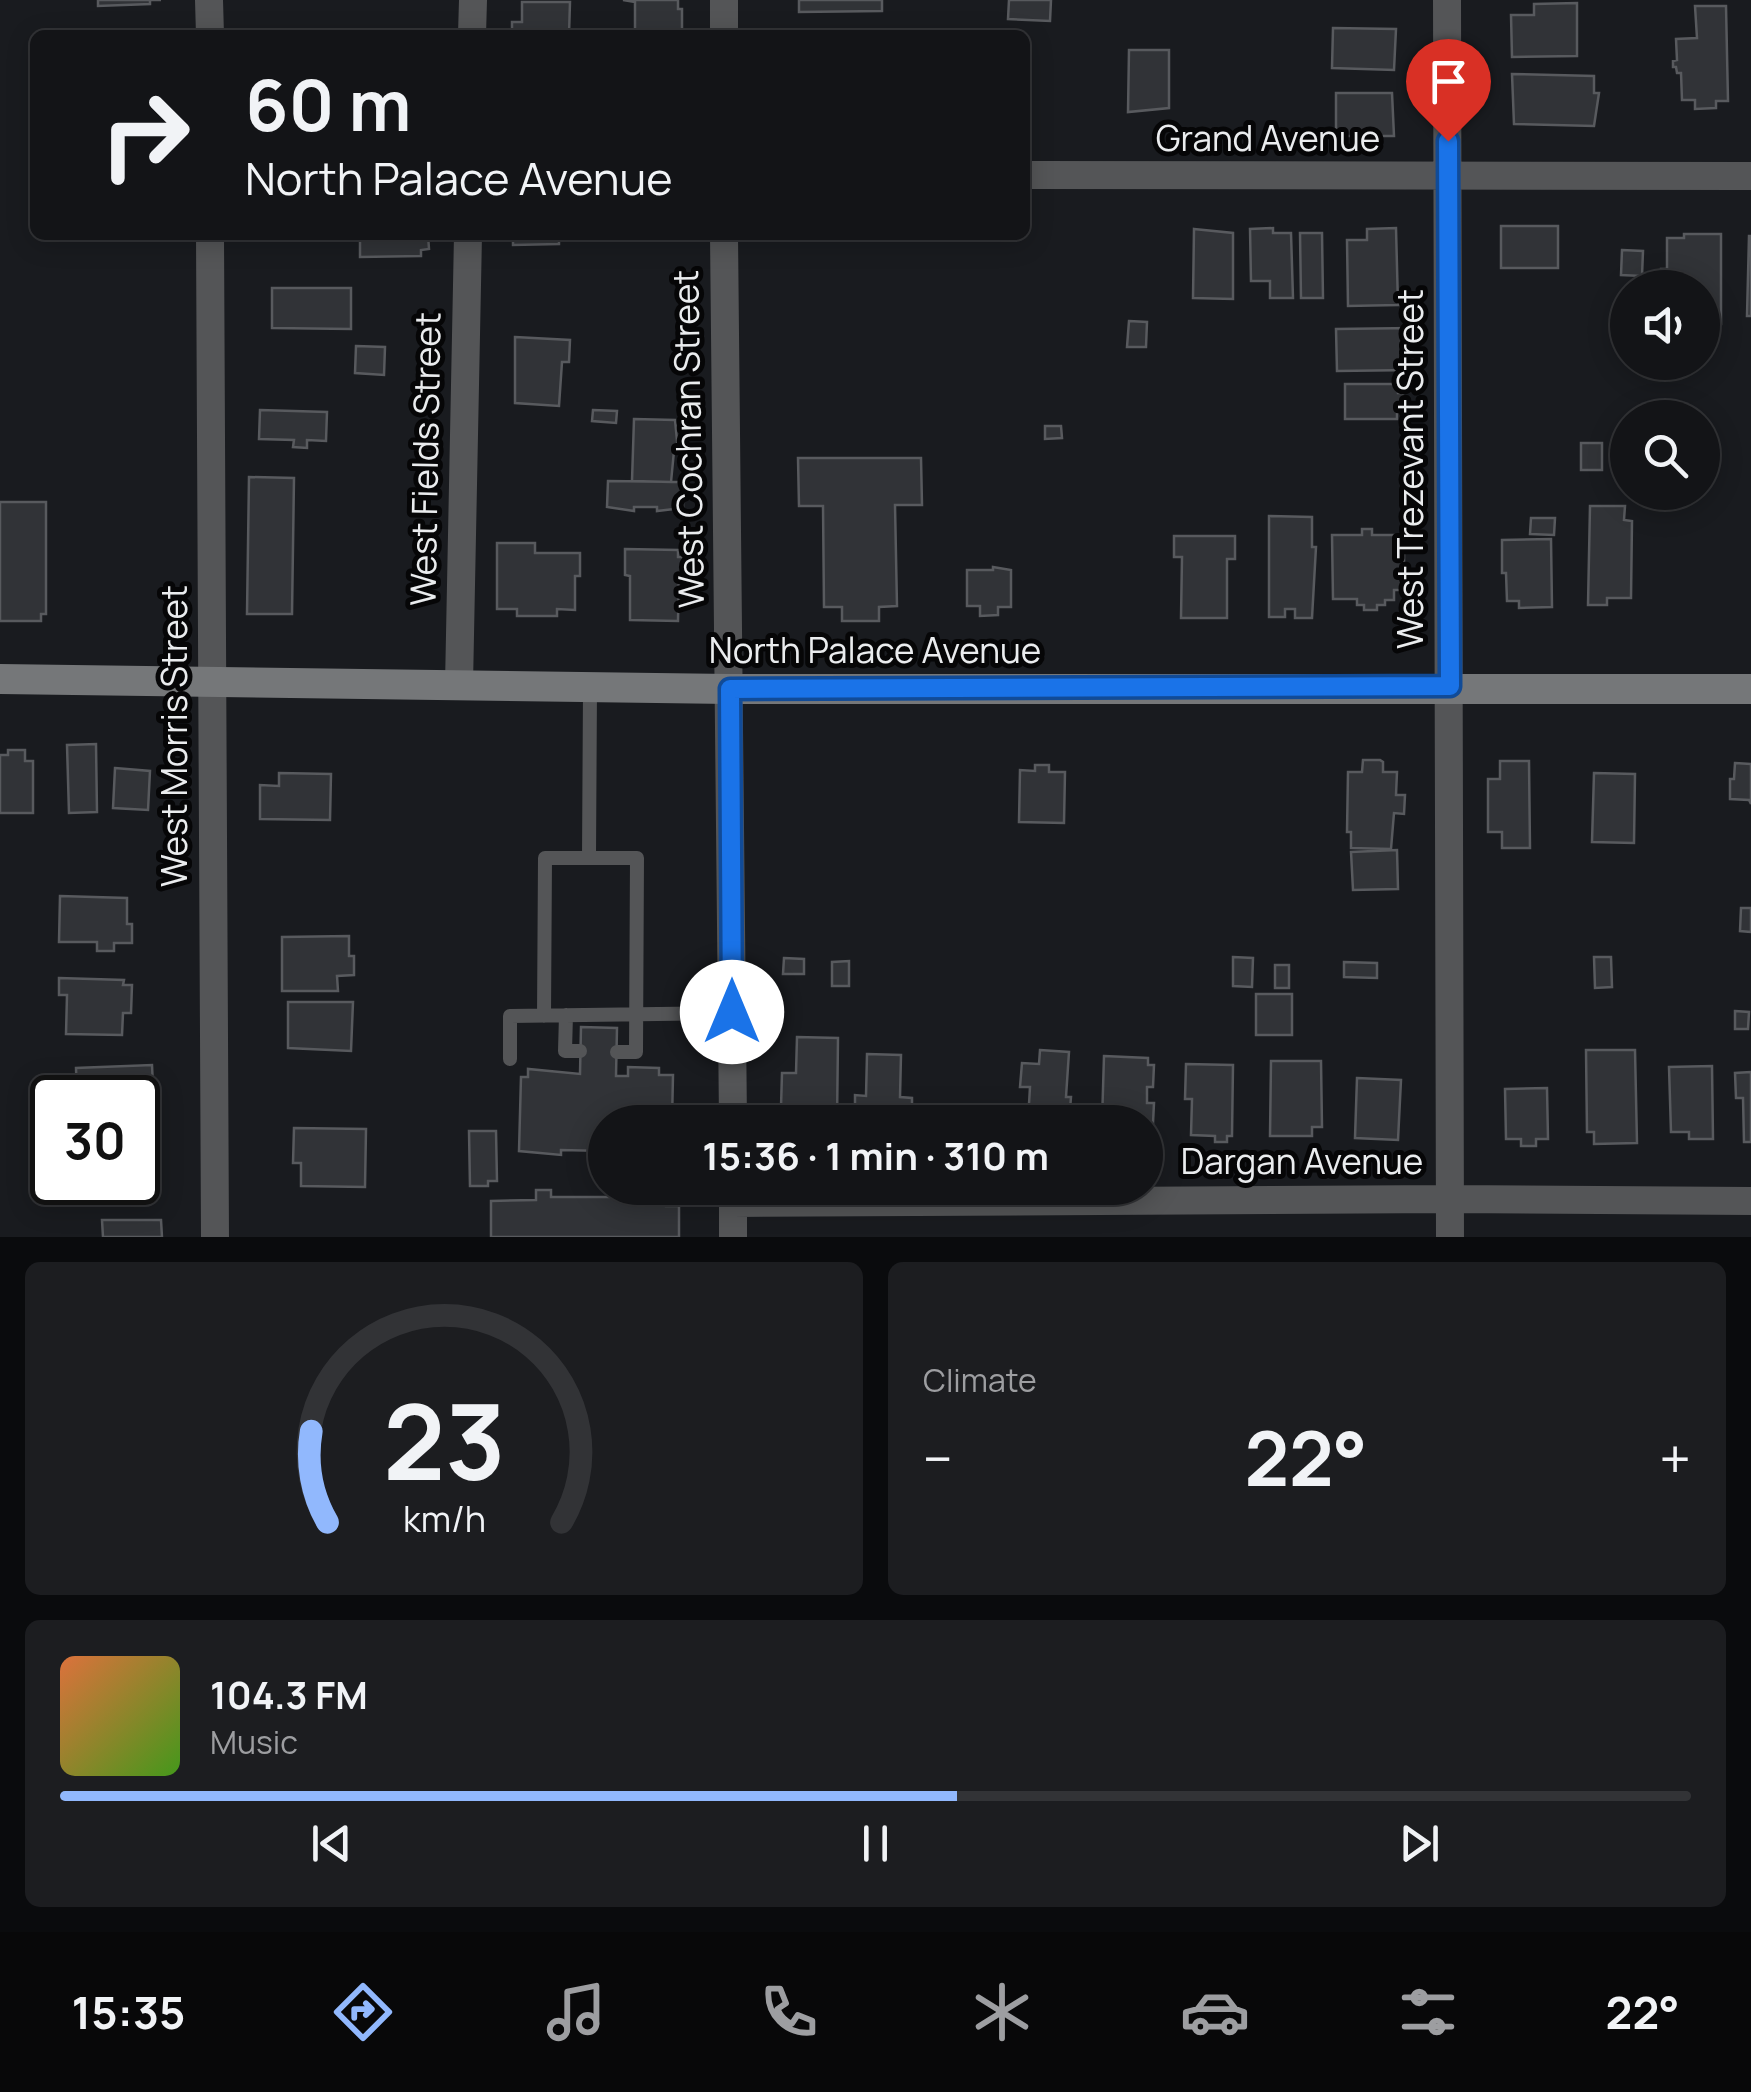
<!DOCTYPE html>
<html lang="en">
<head>
<meta charset="utf-8">
<style>
	body { margin:0; font-family:Manrope,sans-serif; background:#1c1d20; color:#f1f3f6; height:100vh; display:flex; flex-direction:column; font-size:38px; white-space:nowrap }
	* { box-sizing:border-box; margin:0 }
	p { font-size:32px; color:#9d9ea1 }
	.icon { flex:none; width:55px; height:55px; fill:none; stroke:currentColor; stroke-width:2; stroke-linecap:round; stroke-linejoin:round }
	.map { position:relative; height:1237px; overflow:hidden }
	.sheet { display:flex; flex-direction:column; gap:25px; padding:25px; background:#0a0b0d; flex:1 }
	.sheet>* { flex:none }
	.hud { position:absolute; left:30px; top:30px; width:1000px; height:210px; border-radius:15px; box-shadow:0 5px 25px #0003,0 0 0 2px #323336; background:#131417; color:#f1f3f6; overflow:hidden }
	.buttons { position:absolute; left:1610px; top:270px; display:grid; gap:20px }
	.buttons a { display:grid; place-items:center; width:110px; height:110px; border-radius:50%; background:#131417; box-shadow:0 5px 25px #0003,0 0 0 2px #323336; font-size:50px }
	.speed { position:absolute; left:30px; top:1075px; display:flex; gap:20px; font-size:50px; font-weight:700; text-align:center }
	.speed>* { display:grid; place-content:center; width:130px; height:130px; border-radius:50%; background:#131417; box-shadow:0 5px 25px #0003,0 0 0 2px #323336; line-height:1 }
	.speed .limit { border:5px solid #111; border-radius:15px; background:#fff; color:#111 }
	.pin { position:absolute; display:grid; place-items:center; width:85px; height:85px; color:#fff; margin:-102px -42px; border-radius:50% 50% 50% 0; rotate:-45deg; box-shadow:0 0 10px #0007 }
	.pin .icon { rotate:45deg }
	.me { position:absolute; width:110px; margin:-55px; rotate:0deg; stroke-linejoin:round; filter:drop-shadow(0 0 8px #0008) }
	.turn { display:flex; align-items:center; gap:35px; height:210px; padding:0 50px; font-size:45px }
	.turn .icon { width:130px; height:130px; stroke-width:2.5 }
	.turn b { display:block; font-size:70px; line-height:85px }
	.big { font-size:75px; font-weight:700; line-height:1.1 }
	.sheet .card { flex:1; display:flex; flex-direction:column; justify-content:center; gap:15px; min-width:0; padding:0 35px; border-radius:15px; background:#1c1d20 }
	.sheet .dial { align-items:center; gap:0 }
	.dial svg { height:260px; overflow:visible; fill:none; stroke:#323336; stroke-width:7; stroke-linecap:round; text-anchor:middle }
	.dial text { fill:#f1f3f6; stroke:none }
	.song { display:flex; align-items:center; gap:30px }
	.cover { width:120px; height:120px; border-radius:15px; background:linear-gradient(135deg,hsl(20 70% 55%),hsl(100 70% 35%)) }
	.played { height:10px; border-radius:5px; background:linear-gradient(90deg,#91b8fd 55%,#323336 55%) }
	.keys { display:flex; justify-content:space-around; direction:ltr }
	.heat { display:flex; justify-content:space-between; align-items:center; font-size:55px; direction:ltr }
	.sheet .tiles { flex:1; display:grid; gap:25px; grid-template-columns:1fr 1fr }
	.card:last-child { grid-column:span 2 }
	.trip { position:absolute; left:588px; top:1105px; width:575px; height:100px; border-radius:50px; background:#131417; box-shadow:0 5px 25px #0003,0 0 0 2px #323336; font-weight:700; line-height:100px; text-align:center }
	.tab-bar { display:flex; height:160px; justify-content:space-around; align-items:center; background:#080809; color:#9d9ea1 }
	.tab-bar .icon { width:70px; height:70px }
	.tab-bar .current { color:#91b8fd }
	.tab-bar b { font-size:45px; color:#f1f3f6 }
	.map>svg:first-child { display:block }
	.building { fill:#313337; stroke:#585a5e; stroke-width:2.5 }
	.lines { fill:none; stroke-linecap:round; stroke-linejoin:round }
	.lane { stroke:#545557; stroke-width:14 }
	.street { stroke:#545557; stroke-width:28 }
	.secondary { stroke:#757779; stroke-width:30 }
	.route-casing { stroke:#114b97; stroke-width:25 }
	.route { stroke:#1a73e8; stroke-width:18 }
	.labels { text-anchor:middle; stroke-width:10; stroke-linejoin:round; paint-order:stroke }
	.street-label { font-size:35px; fill:#eaecee; stroke:#060607 }
</style>
</head>
<body>
<div class="map">
<svg width="1751" height="1237" viewBox="0 0 1751 1237">
	<rect width="100%" height="100%" fill="#191b1f"/>
	<path class="building" d="M 98,0 L 161,0 L 150,0 L 150,4 L 98,6 Z
		M 623,0 L 678,0 L 678,9 L 682,9 L 682,34 L 635,34 L 635,2 Z
		M 799,0 L 882,0 L 882,11 L 799,12 Z
		M 1009,0 L 1051,0 L 1050,21 L 1008,19 Z
		M 522,2 L 570,2 L 569,35 L 512,35 L 512,22 L 522,22 Z
		M 1577,3 L 1577,56 L 1512,57 L 1511,15 L 1534,15 L 1534,4 Z
		M 1695,6 L 1726,6 L 1728,101 L 1716,101 L 1716,108 L 1695,109 L 1695,100 L 1682,100 L 1681,73 L 1677,73 L 1676,67 L 1673,67 L 1673,61 L 1677,60 L 1676,39 L 1697,38 Z
		M 1333,28 L 1396,29 L 1394,70 L 1332,68 Z
		M 1129,50 L 1169,50 L 1169,108 L 1128,112 Z
		M 1512,74 L 1594,76 L 1594,93 L 1599,93 L 1594,126 L 1514,124 Z
		M 1336,93 L 1392,93 L 1394,136 L 1336,136 Z
		M 1501,226 L 1558,226 L 1558,268 L 1501,268 Z
		M 1273,228 L 1273,233 L 1291,233 L 1293,298 L 1270,298 L 1270,281 L 1251,281 L 1250,229 Z
		M 1396,228 L 1398,305 L 1348,306 L 1347,240 L 1367,240 L 1367,229 Z
		M 1194,229 L 1233,233 L 1233,299 L 1193,298 Z
		M 1300,233 L 1322,233 L 1323,298 L 1301,298 Z
		M 1684,234 L 1721,234 L 1721,324 L 1702,324 L 1702,288 L 1661,288 L 1661,269 L 1667,269 L 1667,238 L 1684,238 Z
		M 360,235 L 428,235 L 429,249 L 421,250 L 421,256 L 360,257 Z
		M 513,235 L 559,235 L 559,244 L 513,245 Z
		M 1749,236 L 1751,236 L 1751,316 L 1747,316 Z
		M 1622,250 L 1643,251 L 1642,276 L 1621,275 Z
		M 272,288 L 351,288 L 351,329 L 272,328 Z
		M 1129,321 L 1147,322 L 1146,347 L 1127,347 Z
		M 1412,328 L 1413,370 L 1337,371 L 1336,329 Z
		M 515,337 L 570,340 L 569,362 L 562,362 L 559,406 L 515,403 Z
		M 356,346 L 385,347 L 384,375 L 355,373 Z
		M 1345,384 L 1398,384 L 1398,393 L 1403,393 L 1403,411 L 1397,411 L 1397,419 L 1345,419 Z
		M 260,410 L 327,412 L 326,441 L 307,440 L 307,448 L 293,447 L 294,440 L 259,439 Z
		M 593,410 L 617,411 L 616,423 L 592,421 Z
		M 634,419 L 675,420 L 678,451 L 674,451 L 671,482 L 632,481 Z
		M 1045,426 L 1061,426 L 1062,438 L 1045,439 Z
		M 1581,443 L 1602,443 L 1602,470 L 1581,470 Z
		M 798,458 L 921,458 L 922,505 L 895,505 L 897,606 L 879,607 L 879,621 L 842,621 L 842,607 L 824,607 L 823,506 L 799,506 Z
		M 249,477 L 294,478 L 292,614 L 247,614 Z
		M 608,481 L 683,482 L 683,508 L 657,511 L 657,507 L 634,507 L 634,511 L 607,507 Z
		M 0,502 L 46,502 L 46,614 L 41,614 L 41,621 L 0,621 Z
		M 1590,506 L 1625,506 L 1624,520 L 1632,521 L 1631,598 L 1607,598 L 1607,605 L 1588,605 Z
		M 1269,516 L 1312,517 L 1312,547 L 1316,547 L 1312,618 L 1295,618 L 1295,609 L 1285,609 L 1285,617 L 1269,617 Z
		M 1531,518 L 1555,518 L 1554,535 L 1530,534 Z
		M 1362,529 L 1372,529 L 1372,535 L 1400,535 L 1401,550 L 1404,550 L 1404,590 L 1394,590 L 1394,600 L 1385,600 L 1385,605 L 1377,605 L 1377,610 L 1364,610 L 1364,605 L 1357,605 L 1357,599 L 1333,599 L 1332,535 L 1362,535 Z
		M 1174,536 L 1235,536 L 1235,559 L 1227,559 L 1227,618 L 1181,618 L 1182,557 L 1174,557 Z
		M 1551,539 L 1552,607 L 1519,608 L 1519,601 L 1507,601 L 1506,573 L 1502,573 L 1502,540 Z
		M 497,543 L 535,543 L 535,553 L 580,553 L 580,576 L 575,576 L 575,610 L 557,609 L 557,616 L 517,616 L 517,609 L 497,609 Z
		M 625,549 L 678,550 L 678,557 L 683,557 L 682,575 L 679,575 L 678,621 L 630,620 L 630,576 L 625,575 Z
		M 993,567 L 1011,570 L 1011,607 L 998,607 L 998,615 L 980,616 L 980,606 L 967,606 L 967,570 L 993,570 Z
		M 96,744 L 97,812 L 69,813 L 67,745 Z
		M 8,750 L 25,750 L 25,761 L 33,761 L 33,813 L 0,813 L 0,755 L 8,755 Z
		M 1363,760 L 1380,760 L 1383,762 L 1383,772 L 1397,772 L 1396,795 L 1405,795 L 1404,814 L 1394,813 L 1391,849 L 1351,848 L 1351,832 L 1347,832 L 1348,772 L 1362,772 Z
		M 1500,761 L 1529,761 L 1530,848 L 1502,848 L 1502,832 L 1488,832 L 1488,779 L 1500,779 Z
		M 1735,763 L 1751,764 L 1751,804 L 1749,800 L 1730,799 L 1730,779 L 1734,779 Z
		M 1035,765 L 1049,765 L 1049,772 L 1065,772 L 1064,823 L 1019,822 L 1020,770 L 1035,771 Z
		M 115,768 L 150,771 L 148,810 L 113,808 Z
		M 279,773 L 331,774 L 330,820 L 260,819 L 260,785 L 279,786 Z
		M 1594,773 L 1635,774 L 1634,843 L 1592,842 Z
		M 1397,850 L 1398,889 L 1353,890 L 1351,852 Z
		M 60,896 L 127,898 L 127,924 L 132,924 L 132,943 L 114,943 L 114,951 L 97,951 L 97,942 L 59,942 Z
		M 1741,908 L 1751,908 L 1751,932 L 1740,931 Z
		M 349,936 L 349,956 L 354,956 L 354,975 L 337,976 L 338,991 L 282,991 L 282,937 Z
		M 1233,957 L 1253,958 L 1252,987 L 1233,986 Z
		M 1594,957 L 1611,957 L 1612,987 L 1595,988 Z
		M 784,958 L 804,959 L 804,974 L 783,974 Z
		M 849,961 L 849,986 L 832,986 L 832,962 Z
		M 1344,962 L 1377,963 L 1377,978 L 1344,977 Z
		M 1275,965 L 1289,965 L 1289,988 L 1275,988 Z
		M 59,978 L 124,980 L 123,985 L 132,985 L 131,1013 L 123,1013 L 122,1035 L 66,1034 L 67,995 L 59,995 Z
		M 1256,994 L 1292,994 L 1292,1035 L 1256,1035 Z
		M 288,1002 L 353,1002 L 351,1051 L 288,1048 Z
		M 1735,1011 L 1749,1012 L 1748,1029 L 1735,1029 Z
		M 581,1027 L 617,1028 L 616,1076 L 628,1076 L 628,1067 L 659,1068 L 659,1075 L 673,1075 L 672,1122 L 605,1122 L 605,1151 L 561,1150 L 561,1155 L 519,1151 L 521,1077 L 528,1077 L 528,1069 L 580,1074 Z
		M 797,1037 L 838,1038 L 837,1122 L 794,1122 L 795,1108 L 781,1107 L 782,1073 L 796,1073 Z
		M 1040,1050 L 1069,1052 L 1066,1097 L 1071,1097 L 1069,1122 L 1028,1121 L 1030,1087 L 1020,1087 L 1022,1063 L 1039,1064 Z
		M 1586,1050 L 1635,1050 L 1637,1143 L 1594,1144 L 1594,1132 L 1587,1132 Z
		M 867,1054 L 901,1055 L 900,1097 L 912,1098 L 912,1122 L 855,1122 L 855,1095 L 866,1096 Z
		M 1104,1056 L 1148,1058 L 1148,1065 L 1154,1065 L 1153,1087 L 1147,1087 L 1147,1103 L 1154,1103 L 1153,1123 L 1147,1123 L 1146,1136 L 1145,1122 L 1102,1122 Z
		M 1271,1061 L 1321,1061 L 1322,1127 L 1312,1127 L 1312,1136 L 1270,1136 Z
		M 1186,1064 L 1233,1065 L 1232,1136 L 1227,1136 L 1227,1142 L 1215,1142 L 1215,1136 L 1191,1135 L 1192,1099 L 1185,1099 Z
		M 152,1065 L 154,1107 L 138,1108 L 138,1098 L 77,1098 L 76,1068 Z
		M 1712,1066 L 1713,1139 L 1689,1139 L 1689,1132 L 1671,1132 L 1669,1067 Z
		M 1751,1072 L 1751,1142 L 1744,1142 L 1743,1098 L 1736,1098 L 1735,1073 Z
		M 1357,1078 L 1401,1080 L 1398,1140 L 1355,1138 Z
		M 1547,1088 L 1548,1139 L 1536,1139 L 1536,1146 L 1521,1146 L 1521,1139 L 1506,1139 L 1505,1089 Z
		M 294,1128 L 366,1129 L 365,1187 L 301,1186 L 301,1163 L 293,1163 Z
		M 469,1131 L 496,1131 L 497,1181 L 488,1181 L 488,1186 L 470,1186 Z
		M 153,1145 L 155,1189 L 96,1191 L 96,1182 L 138,1182 L 138,1146 Z
		M 536,1190 L 551,1190 L 551,1197 L 666,1197 L 666,1206 L 679,1206 L 679,1237 L 491,1237 L 491,1201 L 536,1200 Z
		M 102,1220 L 161,1220 L 162,1237 L 103,1237 Z"/>
	<g class="lines">
		<path class="lane" d="M 589,858 L 590,688
			M 566,1015 L 565,1051 L 580,1051
			M 544,1016 L 545,858 L 637,858 L 636,1052 L 617,1052
			M 510,1059 L 510,1016 L 732,1013"/>
		<path class="street" d="M 209,0 L 210,35
			M 1447,0 L 1450,1237
			M 472,35 L 473,0
			M 724,35 L 724,0
			M 1025,175 L 1751,176
			M 210,235 L 215,1237
			M 724,235 L 733,1122
			M 459,685 L 468,235
			M 733,1189 L 733,1237
			M 733,1203 L 1449,1199 L 1751,1201"/>
		<path class="secondary" d="M 0,679 L 730,689 L 1751,689"/>
	</g>
	<g class="lines">
		<g class="route-casing">
			<path id="route" d="M 732,1012 L 730,689 L 1450,686 L 1448,141"/>
		</g>
		<use href="#route" class="route"/>
	</g>
	<g class="labels">
		<g class="street-label">
			<text x="1268" y="151">Grand Avenue</text>
			<text transform="translate(689 439) rotate(-91)" y="12">West Cochran Street</text>
			<text transform="translate(426 459) rotate(-89)" y="12">West Fields Street</text>
			<text transform="translate(1411 469) rotate(-90)" y="12">West Trezevant Street</text>
			<text x="875" y="663">North Palace Avenue</text>
			<text transform="translate(175 736) rotate(-90)" y="12">West Morris Street</text>
			<text x="1302" y="1174">Dargan Avenue</text>
		</g>
	</g>
</svg>
<div class="buttons">
<a><svg class="icon" aria-label="sound" viewBox="0 0 24 24"><path d="M4 9h4l5-4v14l-5-4H4zM17 9q2 3 0 6"/></svg></a>
<a><svg class="icon" aria-label="search" viewBox="0 0 24 24"><circle cx="10" cy="10" r="6"/><path d="M15 15l6 6"/></svg></a>
</div>
<div class="speed"><div class="limit">30</div></div>
<div class="pin" style="left:1448px;top:141px;background:#d93025"><svg class="icon" aria-label="arrive" viewBox="0 0 24 24"><path d="M6 21V4h12l-3 4 3 4H6"/></svg></div>
<svg class="me" style="left:732px;top:1012px" viewBox="-20 -20 40 40"><circle r="19" fill="#fff"/><path d="M0-13L10 11 0 6-10 11z" fill="#1a73e8"/></svg>
<div class="trip">15:36 · 1 min · 310 m</div>
<div class="hud">
<div class="turn"><svg class="icon" aria-label="right" viewBox="0 0 24 24"><path d="M7 20v-9h11M14 6l5 5-5 5"/></svg><div><b>60 m</b>North Palace Avenue</div></div>
</div>
</div>
<section class="sheet">
<div class="tiles">
<div class="card dial"><svg viewBox="0 0 100 80">
<path d="M14 69A42 42 0 1 1 86 69"/>
<path d="M14 69A42 42 0 0 1 9 41" stroke="#91b8fd"/>
<text x="50" y="56" font-size="32" font-weight="700">23</text>
<text x="50" y="72" font-size="11">km/h</text>
</svg></div>
<div class="card"><p>Climate</p>
<div class="heat"><a>−</a><b class="big">22°</b><a>+</a></div>
</div>
<div class="card">
<div class="song"><i class="cover"></i><div><b>104.3 FM</b><p>Music</p></div></div>
<div class="played"></div>
<div class="keys"><svg class="icon" aria-label="previous" viewBox="0 0 24 24"><path d="M18 5L8 12l10 7zM5 5v14"/></svg><svg class="icon" aria-label="pause" viewBox="0 0 24 24"><path d="M8 5v14M16 5v14"/></svg><svg class="icon" aria-label="next" viewBox="0 0 24 24"><path d="M6 5l10 7-10 7zM19 5v14"/></svg></div>
</div>
</div>
</section>
<nav class="tab-bar">
<b>15:35</b>
<svg class="icon current" aria-label="directions" viewBox="0 0 24 24"><path d="M12 3l9 9-9 9-9-9zM9 14v-3h6M13 9l2 2-2 2"/></svg>
<svg class="icon" aria-label="music" viewBox="0 0 24 24"><path d="M9 18V5l10-2v13"/><circle cx="6" cy="18" r="3"/><circle cx="16" cy="16" r="3"/></svg>
<svg class="icon" aria-label="phone" viewBox="0 0 24 24"><path d="M5 4h4l2 5-3 2q2 4 5 5l2-3 5 2v4C11 20 4 13 5 4z"/></svg>
<svg class="icon" aria-label="climate" viewBox="0 0 24 24"><path d="M12 3v18M4 7l16 10M4 17L20 7"/></svg>
<svg class="icon" aria-label="car" viewBox="0 0 24 24"><path d="M5 17H2v-5l4-1 3-4h7l3 4 3 1v5h-3M9 17h6M6 11h13"/><circle cx="7" cy="17" r="2"/><circle cx="17" cy="17" r="2"/></svg>
<svg class="icon" aria-label="filters" viewBox="0 0 24 24"><path d="M4 7h16M4 17h16"/><circle cx="9" cy="7" r="2"/><circle cx="15" cy="17" r="2"/></svg>
<b>22°</b>
</nav>
</body>
</html>
